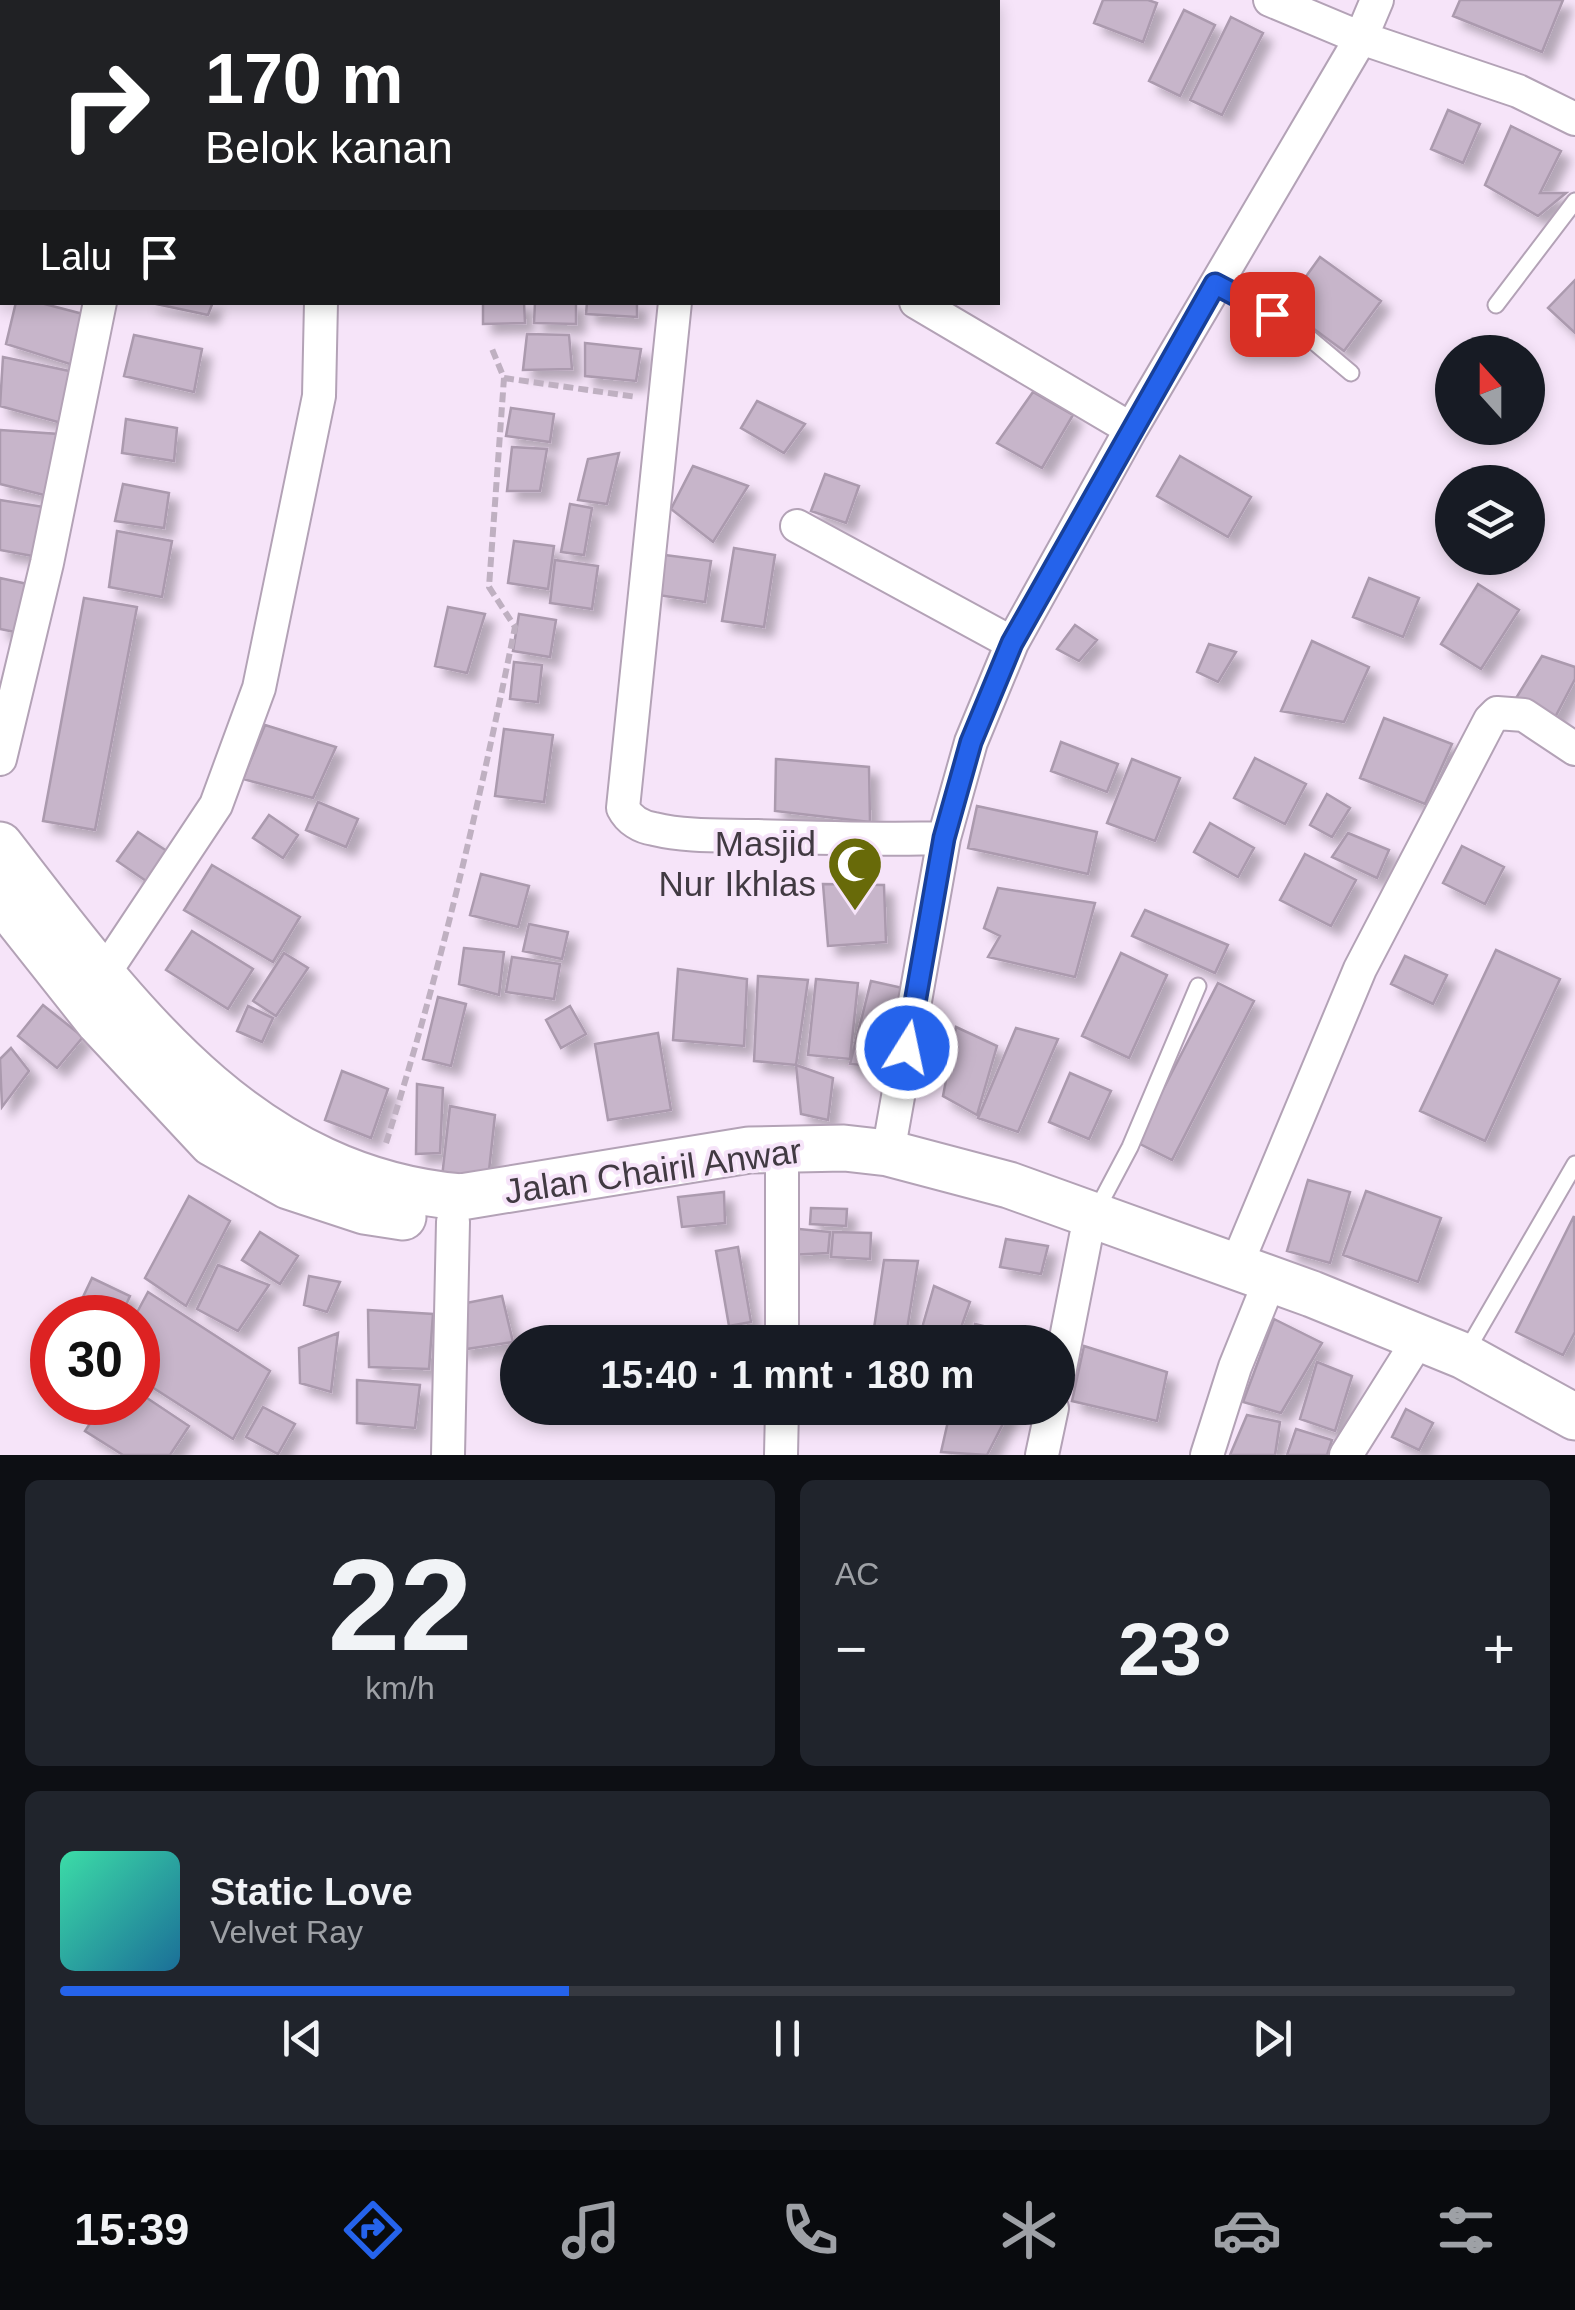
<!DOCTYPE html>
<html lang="id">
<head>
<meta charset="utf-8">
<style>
	body { margin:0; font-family:Arial,sans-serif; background:#20242c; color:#f1f3f6; height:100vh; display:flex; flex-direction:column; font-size:38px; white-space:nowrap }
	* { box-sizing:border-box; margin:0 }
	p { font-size:32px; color:#9ea1a6 }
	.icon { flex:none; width:55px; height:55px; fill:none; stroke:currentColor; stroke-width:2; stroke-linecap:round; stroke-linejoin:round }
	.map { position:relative; height:1455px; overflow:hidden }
	.drawer { display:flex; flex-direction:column; gap:25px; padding:25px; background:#0d0f14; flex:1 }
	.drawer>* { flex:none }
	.guide { position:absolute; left:0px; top:0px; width:1000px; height:305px; box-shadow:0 5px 15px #0003; background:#202124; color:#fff; overflow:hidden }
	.needle { width:65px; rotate:339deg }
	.controls { position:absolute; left:1435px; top:335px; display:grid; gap:20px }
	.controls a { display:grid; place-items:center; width:110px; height:110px; border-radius:50%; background:#171b24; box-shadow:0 5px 15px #0003; font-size:50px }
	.speed { position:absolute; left:30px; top:1295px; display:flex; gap:20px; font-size:50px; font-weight:700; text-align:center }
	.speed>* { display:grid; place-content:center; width:130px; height:130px; border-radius:50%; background:#171b24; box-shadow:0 5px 15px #0003; line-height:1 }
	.speed .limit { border:15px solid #d22; background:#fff; color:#111 }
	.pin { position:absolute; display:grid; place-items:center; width:85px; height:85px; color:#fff; margin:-42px; border-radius:20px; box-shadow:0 5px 15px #0006 }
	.me { position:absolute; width:110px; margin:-55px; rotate:10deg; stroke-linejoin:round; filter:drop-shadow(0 0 8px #0008) }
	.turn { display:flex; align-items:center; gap:35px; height:210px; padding:0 40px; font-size:45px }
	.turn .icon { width:130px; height:130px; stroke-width:2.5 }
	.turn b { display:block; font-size:70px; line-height:85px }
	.then { display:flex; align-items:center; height:95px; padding:0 40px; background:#0003; gap:20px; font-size:38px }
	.big { font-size:75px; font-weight:700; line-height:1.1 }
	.drawer .card { flex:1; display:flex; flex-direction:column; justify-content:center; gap:15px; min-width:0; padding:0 35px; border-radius:15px; background:#20242c }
	.drawer .dial { align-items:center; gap:0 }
	.dial b { font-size:130px; line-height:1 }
	.song { display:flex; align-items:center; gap:30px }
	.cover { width:120px; height:120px; border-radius:15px; background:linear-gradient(135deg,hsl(160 70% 55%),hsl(200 70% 35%)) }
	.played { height:10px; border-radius:5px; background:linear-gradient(90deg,#2563eb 35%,#363941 35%) }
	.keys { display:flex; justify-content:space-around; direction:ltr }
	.heat { display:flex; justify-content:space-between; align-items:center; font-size:55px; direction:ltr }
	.drawer .tiles { flex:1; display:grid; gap:25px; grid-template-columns:1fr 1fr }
	.card:last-child { grid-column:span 2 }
	.trip { position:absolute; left:500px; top:1325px; width:575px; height:100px; border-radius:50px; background:#171b24; box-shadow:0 5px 15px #0003; font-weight:700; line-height:100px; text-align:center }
	.tabs { display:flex; height:160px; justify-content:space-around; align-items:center; background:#090b0e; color:#9ea1a6 }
	.tabs .icon { width:70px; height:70px }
	.tabs .on { color:#2563eb }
	.tabs b { font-size:45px; color:#f1f3f6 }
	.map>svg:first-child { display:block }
	.building { fill:#c7b5ca; stroke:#ab9aae; stroke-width:2.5; filter:url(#shadow) }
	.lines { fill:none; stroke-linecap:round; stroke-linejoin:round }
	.lane-casing { stroke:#b3a2b6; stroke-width:19 }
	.street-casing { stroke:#b3a2b6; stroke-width:36 }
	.secondary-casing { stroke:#b3a2b6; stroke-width:49 }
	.path { stroke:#bfb0c1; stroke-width:6; stroke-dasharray:10 5; stroke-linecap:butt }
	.lane { stroke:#fff; stroke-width:15 }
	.street { stroke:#fff; stroke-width:32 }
	.secondary { stroke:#fff; stroke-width:45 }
	.route-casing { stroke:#184099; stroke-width:25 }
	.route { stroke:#2563eb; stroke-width:18 }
	.labels { text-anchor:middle; stroke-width:8; stroke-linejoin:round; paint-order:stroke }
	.poi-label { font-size:35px; fill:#413a42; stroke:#f6e4f9; text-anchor:end }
	.street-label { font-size:35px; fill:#413a42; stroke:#f6e4f9 }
</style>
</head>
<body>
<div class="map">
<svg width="1575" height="1455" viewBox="0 0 1575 1455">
	<defs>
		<filter id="shadow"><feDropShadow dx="9" dy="9" stdDeviation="5" flood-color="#0004"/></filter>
	</defs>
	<rect width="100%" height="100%" fill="#f6e4f9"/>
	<path class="building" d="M 1103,0 L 1148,0 L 1157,3 L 1143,42 L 1094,23 Z
		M 1460,0 L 1563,0 L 1542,52 L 1453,16 Z
		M 1184,10 L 1215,25 L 1180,96 L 1149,81 Z
		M 1231,17 L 1263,33 L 1222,115 L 1190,100 Z
		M 1448,110 L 1480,124 L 1463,163 L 1431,149 Z
		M 1511,126 L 1561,151 L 1540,193 L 1566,193 L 1538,216 L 1485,185 Z
		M 1320,257 L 1381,301 L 1344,351 L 1284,307 Z
		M 1575,280 L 1575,333 L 1548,308 Z
		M 16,302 L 37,302 L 83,314 L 73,365 L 6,344 Z
		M 147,302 L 213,302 L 208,315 Z
		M 483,302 L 524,302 L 525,323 L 483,324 Z
		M 535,302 L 576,302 L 576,324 L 534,323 Z
		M 587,302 L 637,302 L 637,317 L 586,314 Z
		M 527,334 L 569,335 L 572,369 L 523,370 Z
		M 134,335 L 202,349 L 194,392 L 124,376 Z
		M 585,343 L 641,349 L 636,381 L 585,376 Z
		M 3,357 L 74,372 L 65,424 L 0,406 Z
		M 1033,392 L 1073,415 L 1042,468 L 997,443 Z
		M 757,401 L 805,424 L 784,453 L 741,428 Z
		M 511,408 L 554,414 L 550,442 L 506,436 Z
		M 126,419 L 177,428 L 174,461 L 122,453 Z
		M 0,430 L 59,434 L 44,495 L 0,484 Z
		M 512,447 L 547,449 L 540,491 L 507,491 Z
		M 619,453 L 607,504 L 578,500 L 588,459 Z
		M 1180,456 L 1251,497 L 1228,537 L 1157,496 Z
		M 693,466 L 748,486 L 713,542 L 671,509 Z
		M 825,474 L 859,486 L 846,523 L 811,511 Z
		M 123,484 L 169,493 L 164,528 L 115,521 Z
		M 0,500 L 50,508 L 38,557 L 0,550 Z
		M 570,504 L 592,508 L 584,555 L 561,552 Z
		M 117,531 L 172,541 L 162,597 L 109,587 Z
		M 514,541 L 554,546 L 548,589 L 508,583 Z
		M 734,548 L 775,555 L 764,627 L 722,621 Z
		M 665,555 L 711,561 L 705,602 L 658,595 Z
		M 555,560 L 598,566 L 592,609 L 550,603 Z
		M 0,578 L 32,585 L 20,633 L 0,629 Z
		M 1369,578 L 1419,598 L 1403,637 L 1353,617 Z
		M 1478,584 L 1519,610 L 1481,669 L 1441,644 Z
		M 84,598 L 137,607 L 95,830 L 43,821 Z
		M 448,607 L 485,614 L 467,673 L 435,666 Z
		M 519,614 L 556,620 L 550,657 L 513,651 Z
		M 1075,625 L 1097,640 L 1079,661 L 1057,649 Z
		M 1312,641 L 1369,667 L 1344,722 L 1281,711 Z
		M 1209,644 L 1236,652 L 1218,682 L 1197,672 Z
		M 1542,656 L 1575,667 L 1575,679 L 1552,723 L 1513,703 Z
		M 514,662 L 542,665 L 538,702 L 510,699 Z
		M 1384,718 L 1452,744 L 1425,804 L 1360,778 Z
		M 265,725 L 336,747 L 313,798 L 243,779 Z
		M 504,729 L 553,735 L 544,802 L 495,796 Z
		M 1061,742 L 1118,764 L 1107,792 L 1051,771 Z
		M 1255,758 L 1306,784 L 1285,824 L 1234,798 Z
		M 776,759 L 869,767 L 870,822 L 775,811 Z
		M 1132,759 L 1180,778 L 1155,841 L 1107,823 Z
		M 1327,794 L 1350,808 L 1332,837 L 1310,825 Z
		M 318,802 L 358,819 L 346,847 L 306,830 Z
		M 977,806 L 1097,832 L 1088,874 L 968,848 Z
		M 269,815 L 298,835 L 283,858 L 253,838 Z
		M 1210,823 L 1254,848 L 1238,877 L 1194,852 Z
		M 138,832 L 173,855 L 152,885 L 117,861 Z
		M 1348,833 L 1389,850 L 1377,878 L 1332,857 Z
		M 1462,846 L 1504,867 L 1485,904 L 1443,883 Z
		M 1305,854 L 1356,880 L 1331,926 L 1280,900 Z
		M 212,865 L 300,917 L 273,962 L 184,910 Z
		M 481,874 L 529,886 L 518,927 L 470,915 Z
		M 823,884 L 884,885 L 886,942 L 828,946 Z
		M 998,888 L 1095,903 L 1075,977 L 988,957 L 1000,936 L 984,928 Z
		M 1145,910 L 1228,945 L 1215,973 L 1132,936 Z
		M 529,924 L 568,932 L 562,959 L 523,951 Z
		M 192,931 L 253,969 L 228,1009 L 166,970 Z
		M 464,948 L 504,952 L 499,995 L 459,984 Z
		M 1496,950 L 1560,979 L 1485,1141 L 1420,1111 Z
		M 284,953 L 308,968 L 276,1016 L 253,1001 Z
		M 1121,953 L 1167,975 L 1129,1058 L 1082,1036 Z
		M 1405,956 L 1447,975 L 1433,1004 L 1391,984 Z
		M 512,957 L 560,964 L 554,999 L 506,992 Z
		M 678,969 L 747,979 L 744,1046 L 673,1040 Z
		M 758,976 L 808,980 L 796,1065 L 754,1061 Z
		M 816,979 L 858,983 L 850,1059 L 808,1055 Z
		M 871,981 L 907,989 L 897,1068 L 850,1064 Z
		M 1218,983 L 1254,1001 L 1172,1160 L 1136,1142 Z
		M 438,997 L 466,1004 L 451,1066 L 423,1059 Z
		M 43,1005 L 83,1037 L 57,1068 L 18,1036 Z
		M 248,1006 L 273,1018 L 262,1042 L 237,1031 Z
		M 570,1006 L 586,1034 L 561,1048 L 546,1020 Z
		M 956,1027 L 997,1046 L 977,1115 L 943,1096 Z
		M 1016,1028 L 1058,1039 L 1018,1132 L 978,1118 Z
		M 658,1033 L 671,1110 L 608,1120 L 595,1044 Z
		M 11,1048 L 29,1071 L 2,1107 L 0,1059 Z
		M 796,1065 L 833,1078 L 828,1120 L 801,1114 Z
		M 342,1071 L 388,1089 L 371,1138 L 325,1120 Z
		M 1070,1073 L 1111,1091 L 1089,1139 L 1049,1122 Z
		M 417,1084 L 443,1088 L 440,1153 L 416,1154 Z
		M 450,1106 L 495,1115 L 488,1180 L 442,1177 Z
		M 1308,1180 L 1350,1192 L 1330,1263 L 1287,1251 Z
		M 1366,1191 L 1441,1218 L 1418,1282 L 1343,1255 Z
		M 724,1192 L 725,1223 L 682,1227 L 678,1197 Z
		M 189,1196 L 230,1221 L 186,1306 L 145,1278 Z
		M 811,1208 L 847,1209 L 846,1226 L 810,1224 Z
		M 1574,1216 L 1575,1332 L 1563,1355 L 1516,1332 Z
		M 789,1228 L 830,1232 L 828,1253 L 788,1255 Z
		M 260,1232 L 298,1256 L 280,1284 L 242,1260 Z
		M 833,1232 L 871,1233 L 870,1259 L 831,1257 Z
		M 1006,1239 L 1048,1246 L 1041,1274 L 1000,1267 Z
		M 738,1247 L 751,1322 L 729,1326 L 716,1251 Z
		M 884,1260 L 918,1261 L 905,1342 L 872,1342 Z
		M 218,1265 L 269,1285 L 238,1331 L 197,1309 Z
		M 309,1276 L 340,1282 L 327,1312 L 304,1305 Z
		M 92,1278 L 130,1296 L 120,1318 L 73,1318 Z
		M 934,1286 L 970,1302 L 956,1342 L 918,1342 Z
		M 148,1292 L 270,1371 L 233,1439 L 138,1378 L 138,1318 L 134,1318 Z
		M 502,1296 L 513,1342 L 460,1350 L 456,1305 Z
		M 368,1310 L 433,1314 L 429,1369 L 369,1367 Z
		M 1274,1319 L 1322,1343 L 1281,1413 L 1243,1402 Z
		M 975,1324 L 1025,1336 L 1023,1342 L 972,1342 Z
		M 338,1333 L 331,1392 L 300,1383 L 299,1348 Z
		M 1084,1346 L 1167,1372 L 1157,1421 L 1072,1401 Z
		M 1317,1362 L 1352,1376 L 1335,1431 L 1300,1419 Z
		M 357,1380 L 420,1385 L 415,1428 L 357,1423 Z
		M 138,1392 L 189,1426 L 170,1455 L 123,1455 L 85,1431 L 104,1402 L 138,1402 Z
		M 263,1407 L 295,1424 L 278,1454 L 246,1437 Z
		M 951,1408 L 1015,1408 L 1010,1410 L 987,1455 L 941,1452 Z
		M 1406,1409 L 1433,1423 L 1419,1450 L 1392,1437 Z
		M 1247,1415 L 1280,1422 L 1275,1455 L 1230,1455 Z
		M 1296,1429 L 1332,1440 L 1327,1455 L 1287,1455 Z"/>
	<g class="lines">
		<g class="lane-casing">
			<path id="lane" d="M 1215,284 L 1301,331 L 1351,373
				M 1496,305 L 1575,201
				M 1095,1213 L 1130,1147 L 1198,986
				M 1466,1352 L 1575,1164"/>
		</g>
		<g class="street-casing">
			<path id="street" d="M 569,0 L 569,2
				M 695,0 L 696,2
				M 1270,0 L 1361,38 L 1518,91 L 1575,119
				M 337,2 L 361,0
				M 675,302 L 623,808 C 629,820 641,827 654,829 C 687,837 722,835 756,836 C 819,838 881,840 944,838 L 888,1153
				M 916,302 L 1131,429
				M 797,526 L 1012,643
				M 0,759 L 47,563 L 100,302
				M 944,838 L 971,742 L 1012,643 L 1131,429 L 1361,38 L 1377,0
				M 103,975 L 216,805 L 259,688 L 319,396 L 321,302
				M 782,1170 L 782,1342
				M 1236,1266 L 1360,969 L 1490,720 L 1497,713 L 1524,715 L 1575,749
				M 1058,1379 L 1086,1236
				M 448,1455 L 453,1222
				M 781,1455 L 782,1408
				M 1042,1455 L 1052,1408
				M 1207,1455 L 1235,1367 L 1262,1300
				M 1346,1455 L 1412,1350"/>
		</g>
		<g class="secondary-casing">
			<path id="secondary" d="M 0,845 C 123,1003 244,1178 461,1197 L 749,1150 L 844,1148 L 888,1153 L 1009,1185 L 1312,1294 L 1464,1356 L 1575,1417
				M 0,897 L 99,1022 L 212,1143 L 288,1186 L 364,1211 L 403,1217"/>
		</g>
		<path class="path" d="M 504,378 L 637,397
			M 386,1143 C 440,974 480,801 515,627 L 489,587 L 504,378 L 492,349"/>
		<use href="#lane" class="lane"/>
		<use href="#street" class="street"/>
		<use href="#secondary" class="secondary"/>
	</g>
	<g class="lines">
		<g class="route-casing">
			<path id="route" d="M 907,1048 L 944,838 L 971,742 L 1012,643 L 1215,284 L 1272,314"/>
		</g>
		<use href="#route" class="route"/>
	</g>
	<defs>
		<g id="mosque-pin" transform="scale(2.875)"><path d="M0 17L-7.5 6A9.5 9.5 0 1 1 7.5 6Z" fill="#686a09" stroke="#f6e4f9"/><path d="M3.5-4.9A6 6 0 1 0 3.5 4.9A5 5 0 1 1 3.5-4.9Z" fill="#fff"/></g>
	</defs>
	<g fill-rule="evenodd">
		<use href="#mosque-pin" x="855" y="864"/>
	</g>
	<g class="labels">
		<g class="poi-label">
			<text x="816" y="856">Masjid<tspan x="816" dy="40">Nur Ikhlas</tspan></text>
		</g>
		<g class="street-label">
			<text transform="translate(653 1171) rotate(-8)" y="12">Jalan Chairil Anwar</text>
		</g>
	</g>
</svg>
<div class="controls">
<a><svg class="needle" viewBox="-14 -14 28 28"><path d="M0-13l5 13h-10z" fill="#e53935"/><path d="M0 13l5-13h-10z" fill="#9ea1a6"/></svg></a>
<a><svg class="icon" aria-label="layers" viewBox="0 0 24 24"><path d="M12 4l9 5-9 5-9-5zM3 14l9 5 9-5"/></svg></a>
</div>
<div class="speed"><div class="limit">30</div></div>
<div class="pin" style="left:1272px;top:314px;background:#d93025"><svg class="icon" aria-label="arrive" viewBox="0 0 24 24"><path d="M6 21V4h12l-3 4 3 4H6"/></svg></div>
<svg class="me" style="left:907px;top:1048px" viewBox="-20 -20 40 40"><circle r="17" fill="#2563eb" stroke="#fff" stroke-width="3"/><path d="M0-11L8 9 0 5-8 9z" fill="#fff"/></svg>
<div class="trip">15:40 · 1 mnt · 180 m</div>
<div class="guide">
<div class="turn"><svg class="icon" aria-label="right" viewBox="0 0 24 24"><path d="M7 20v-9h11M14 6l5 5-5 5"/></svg><div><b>170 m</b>Belok kanan</div></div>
<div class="then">Lalu<svg class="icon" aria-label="arrive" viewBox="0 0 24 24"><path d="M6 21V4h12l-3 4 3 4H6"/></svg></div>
</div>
</div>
<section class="drawer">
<div class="tiles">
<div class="card dial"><b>22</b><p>km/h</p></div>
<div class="card"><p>AC</p>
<div class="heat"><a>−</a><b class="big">23°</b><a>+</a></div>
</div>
<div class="card">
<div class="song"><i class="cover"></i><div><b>Static Love</b><p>Velvet Ray</p></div></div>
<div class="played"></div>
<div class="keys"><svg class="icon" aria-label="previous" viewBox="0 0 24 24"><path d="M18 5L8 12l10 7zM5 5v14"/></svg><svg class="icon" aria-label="pause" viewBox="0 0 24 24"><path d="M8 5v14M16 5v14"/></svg><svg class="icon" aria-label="next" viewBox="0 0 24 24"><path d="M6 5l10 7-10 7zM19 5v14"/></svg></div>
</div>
</div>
</section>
<nav class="tabs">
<b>15:39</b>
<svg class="icon on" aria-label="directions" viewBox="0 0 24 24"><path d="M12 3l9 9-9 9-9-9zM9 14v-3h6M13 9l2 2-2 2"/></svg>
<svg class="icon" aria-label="music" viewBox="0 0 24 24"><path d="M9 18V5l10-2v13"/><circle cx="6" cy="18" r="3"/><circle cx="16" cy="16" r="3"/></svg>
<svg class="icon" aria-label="phone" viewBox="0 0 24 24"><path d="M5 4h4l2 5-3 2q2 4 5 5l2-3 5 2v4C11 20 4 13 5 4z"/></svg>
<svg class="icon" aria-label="climate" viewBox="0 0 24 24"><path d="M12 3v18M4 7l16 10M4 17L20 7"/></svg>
<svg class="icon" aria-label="car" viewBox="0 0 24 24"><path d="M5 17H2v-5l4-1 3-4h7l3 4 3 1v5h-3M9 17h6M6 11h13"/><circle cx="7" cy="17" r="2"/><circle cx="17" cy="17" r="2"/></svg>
<svg class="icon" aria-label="filters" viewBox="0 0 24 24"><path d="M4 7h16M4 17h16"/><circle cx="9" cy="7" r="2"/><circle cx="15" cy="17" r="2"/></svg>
</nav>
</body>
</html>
